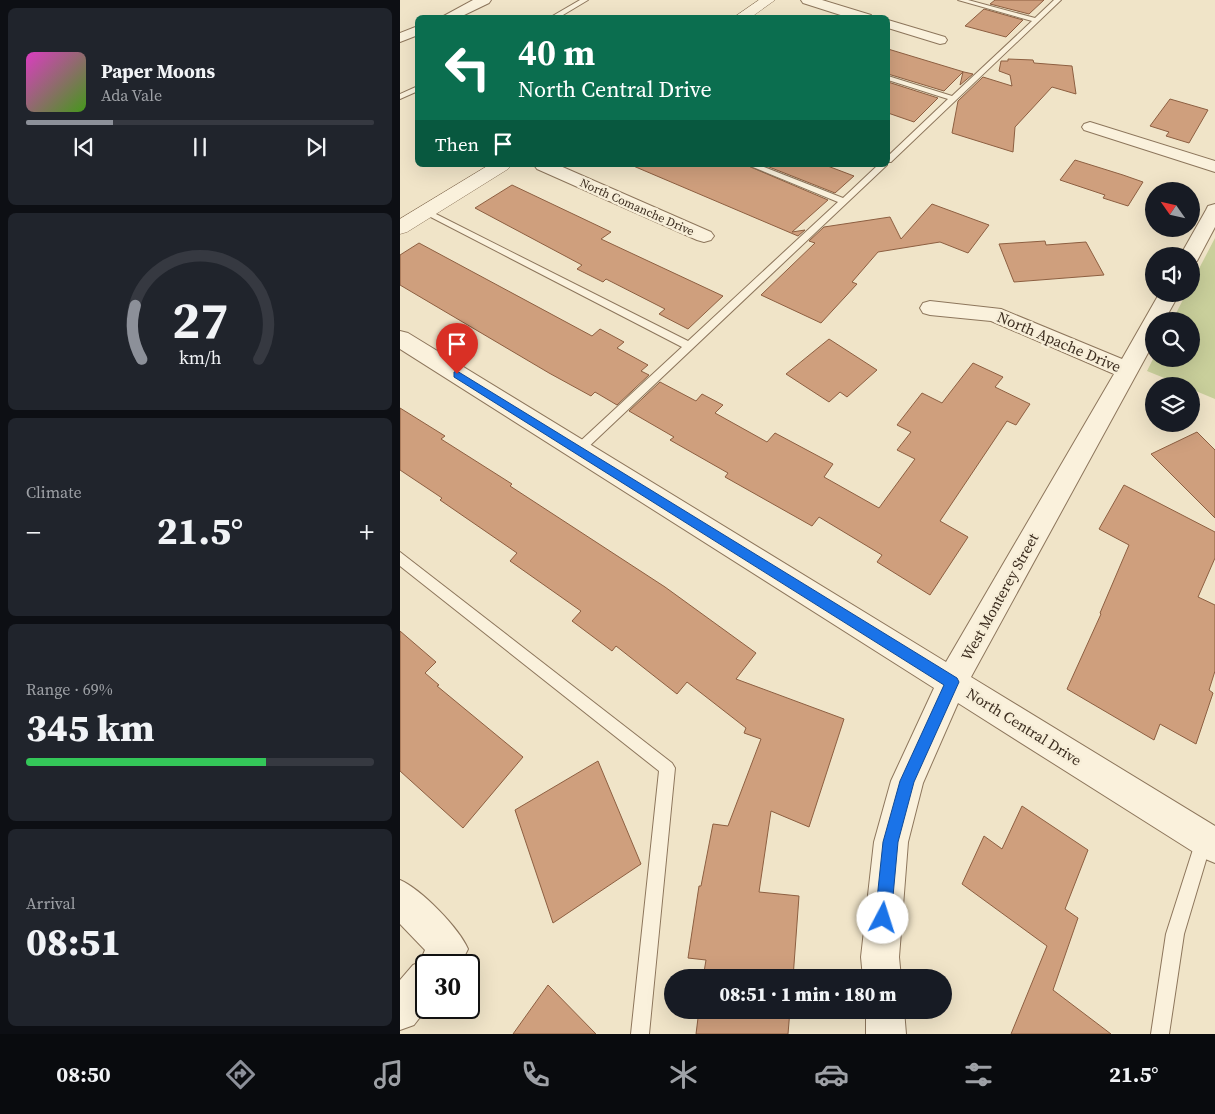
<!DOCTYPE html>
<html lang="en">
<head>
<meta charset="utf-8">
<style>
	body { margin:0; font-family:"Source Serif 4",serif; background:#20242c; color:#f1f3f6; height:100vh; display:flex; flex-direction:column; font-size:19px; white-space:nowrap }
	* { box-sizing:border-box; margin:0 }
	p { font-size:16px; color:#9ea1a6 }
	.icon { flex:none; width:28px; height:28px; fill:none; stroke:currentColor; stroke-width:2; stroke-linecap:round; stroke-linejoin:round }
	.map { position:relative; flex:1; overflow:hidden }
	.drawer { display:flex; flex-direction:column; gap:8px; padding:8px; background:#0d0f14; width:400px }
	.drawer>* { flex:none }
	.guide { position:absolute; left:15px; top:15px; width:475px; height:152px; border-radius:8px; box-shadow:0 5px 20px #0002; background:#0b6e4f; color:#fff; overflow:hidden }
	.needle { width:32px; rotate:304deg }
	.fabs { position:absolute; left:745px; top:182px; display:grid; gap:10px }
	.fabs a { display:grid; place-items:center; width:55px; height:55px; border-radius:50%; background:#171b24; box-shadow:0 5px 20px #0002; font-size:25px }
	.speed { position:absolute; left:15px; top:954px; display:flex; gap:10px; font-size:25px; font-weight:700; text-align:center }
	.speed>* { display:grid; place-content:center; width:65px; height:65px; border-radius:50%; background:#171b24; box-shadow:0 5px 20px #0002; line-height:1 }
	.speed .limit { border:2px solid #111; border-radius:8px; background:#fff; color:#111 }
	.pin { position:absolute; display:grid; place-items:center; width:42px; height:42px; color:#fff; margin:-51px -21px; border-radius:50% 50% 50% 0; rotate:-45deg; box-shadow:0 0 5px #0007 }
	.pin .icon { rotate:45deg }
	.me { position:absolute; width:55px; margin:-28px; rotate:5deg; stroke-linejoin:round; filter:drop-shadow(0 0 4px #0008) }
	.turn { display:flex; align-items:center; gap:18px; height:105px; padding:0 20px; font-size:22px }
	.turn .icon { width:65px; height:65px; stroke-width:2.5 }
	.turn b { display:block; font-size:35px; line-height:42px }
	.then { display:flex; align-items:center; height:48px; padding:0 20px; background:#0003; gap:10px; font-size:19px }
	.big { font-size:38px; font-weight:800; line-height:1.1 }
	.drawer .tile { flex:1; display:flex; flex-direction:column; justify-content:center; gap:8px; min-width:0; padding:0 18px; border-radius:8px; background:#20242c }
	.drawer .dial { align-items:center; gap:0 }
	.dial svg { height:130px; overflow:visible; fill:none; stroke:#363941; stroke-width:7; stroke-linecap:round; text-anchor:middle }
	.dial text { fill:#f1f3f6; stroke:none }
	.song { display:flex; align-items:center; gap:15px }
	.cover { width:60px; height:60px; border-radius:8px; background:linear-gradient(135deg,hsl(310 70% 55%),hsl(100 70% 35%)) }
	.played { height:5px; border-radius:2px; background:linear-gradient(90deg,#8c9099 25%,#363941 25%) }
	.keys { display:flex; justify-content:space-around; direction:ltr }
	.heat { display:flex; justify-content:space-between; align-items:center; font-size:28px; direction:ltr }
	.charge { height:8px; border-radius:4px; background:linear-gradient(90deg,#34c759 69%,#363941 0) }
	.trip { position:absolute; left:264px; top:969px; width:288px; height:50px; border-radius:25px; background:#171b24; box-shadow:0 5px 20px #0002; font-weight:800; line-height:50px; text-align:center }
	.tab-bar { display:flex; height:80px; justify-content:space-around; align-items:center; background:#090b0e; color:#9ea1a6 }
	.tab-bar .icon { width:35px; height:35px }
	.tab-bar .current { color:#8c9099 }
	.tab-bar b { font-size:22px; color:#f1f3f6 }
	main { display:flex; flex:1; min-height:0 }
	.map>svg:first-child { display:block }
	.green { fill:#c9cf9b }
	.building { fill:#cf9f7d; stroke:#8d5f41 }
	.lines { fill:none; stroke-linecap:round; stroke-linejoin:round }
	.service-casing { stroke:#8d765c; stroke-width:2 }
	.minor-casing { stroke:#8d765c; stroke-width:2 }
	.tertiary-casing { stroke:#8d765c; stroke-width:1 }
	.service { fill:#faf1dc; fill-rule:evenodd }
	.minor { fill:#faf1dc; fill-rule:evenodd }
	.tertiary { fill:#faf1dc; fill-rule:evenodd }
	.route { fill:#1a73e8; stroke:#114b97 }
	.labels { text-anchor:middle; stroke-width:5; stroke-linejoin:round; paint-order:stroke }
	.far-street-label { font-size:12px; fill:#3d2e20; stroke:#f7eed8 }
	.street-label { font-size:15px; fill:#3d2e20; stroke:#f7eed8 }
</style>
</head>
<body>
<main>
<section class="drawer">
<div class="tile">
<div class="song"><i class="cover"></i><div><b>Paper Moons</b><p>Ada Vale</p></div></div>
<div class="played"></div>
<div class="keys"><svg class="icon" aria-label="previous" viewBox="0 0 24 24"><path d="M18 5L8 12l10 7zM5 5v14"/></svg><svg class="icon" aria-label="pause" viewBox="0 0 24 24"><path d="M8 5v14M16 5v14"/></svg><svg class="icon" aria-label="next" viewBox="0 0 24 24"><path d="M6 5l10 7-10 7zM19 5v14"/></svg></div>
</div>
<div class="tile dial"><svg viewBox="0 0 100 80">
<path d="M14 69A42 42 0 1 1 86 69"/>
<path d="M14 69A42 42 0 0 1 10 36" stroke="#8c9099"/>
<text x="50" y="56" font-size="32" font-weight="700">27</text>
<text x="50" y="72" font-size="11">km/h</text>
</svg></div>
<div class="tile"><p>Climate</p>
<div class="heat"><a>−</a><b class="big">21.5°</b><a>+</a></div>
</div>
<div class="tile"><p>Range · 69%</p><b class="big">345 km</b><div class="charge"></div></div>
<div class="tile"><p>Arrival</p><b class="big">08:51</b></div>
</section>
<div class="map">
<svg width="815" height="1034" viewBox="0 0 815 1034">
	<rect width="100%" height="100%" fill="#f0e4c8"/>
	<path class="green" d="M 815,238 L 815,399 L 791,389 L 791,386 L 784,386 L 747,371 L 754,357 L 754,359 L 791,359 L 791,321 L 772,321 L 786,294 L 791,294 L 791,284 Z"/>
	<path class="building" d="M 595,0 L 644,0 L 629,14 L 590,4 Z
		M 584,9 L 623,20 L 606,37 L 565,26 Z
		M 488,49 L 564,72 L 573,74 L 560,85 L 563,72 L 544,91 L 488,74 Z
		M 608,59 L 633,60 L 634,63 L 672,66 L 676,94 L 652,87 L 615,127 L 613,152 L 552,133 L 558,101 L 583,77 L 612,86 L 610,75 L 599,71 L 601,61 L 608,61 Z
		M 488,82 L 538,98 L 514,122 L 488,113 Z
		M 770,99 L 808,110 L 789,143 L 766,136 L 769,132 L 750,126 Z
		M 675,160 L 723,175 L 743,182 L 728,206 L 703,198 L 705,195 L 660,180 Z
		M 231,165 L 346,165 L 428,200 L 392,232 L 405,230 L 398,236 Z
		M 364,165 L 425,165 L 454,176 L 435,193 Z
		M 112,185 L 211,232 L 201,239 L 323,296 L 288,329 L 259,314 L 265,309 L 206,279 L 203,282 L 177,269 L 182,265 L 75,208 Z
		M 532,204 L 589,225 L 568,253 L 540,242 L 478,252 L 452,282 L 457,284 L 421,323 L 361,295 L 415,243 L 409,241 L 424,227 L 490,217 L 501,239 Z
		M 645,241 L 646,245 L 686,242 L 704,275 L 614,282 L 599,244 Z
		M 19,243 L 192,336 L 200,329 L 224,342 L 217,348 L 248,365 L 241,371 L 249,375 L 217,405 L 195,392 L 191,396 L 149,373 L 0,285 L 0,255 Z
		M 429,339 L 477,370 L 447,397 L 440,392 L 429,402 L 386,374 Z
		M 573,363 L 603,377 L 595,387 L 630,404 L 616,425 L 607,421 L 540,521 L 568,537 L 530,595 L 477,562 L 482,555 L 419,517 L 412,526 L 325,477 L 328,473 L 270,440 L 274,437 L 229,411 L 260,382 L 296,401 L 302,394 L 323,405 L 315,413 L 367,442 L 375,433 L 433,464 L 424,477 L 479,508 L 515,459 L 497,450 L 511,432 L 497,425 L 522,393 L 542,403 Z
		M 0,408 L 45,436 L 41,439 L 112,484 L 110,486 L 265,587 L 356,653 L 336,679 L 444,719 L 409,827 L 371,811 L 359,892 L 399,896 L 393,978 L 303,978 L 306,960 L 288,958 L 299,886 L 301,886 L 313,824 L 328,826 L 361,739 L 344,733 L 346,728 L 287,682 L 277,694 L 216,646 L 212,651 L 172,621 L 181,611 L 110,561 L 117,553 L 40,500 L 42,498 L 0,470 Z
		M 797,432 L 815,450 L 815,518 L 751,454 Z
		M 724,485 L 815,532 L 815,558 L 798,597 L 815,605 L 815,671 L 809,690 L 813,693 L 796,744 L 760,724 L 754,740 L 667,689 L 701,614 L 700,613 L 729,545 L 699,529 Z
		M 0,631 L 36,662 L 25,673 L 39,685 L 37,686 L 123,757 L 63,828 L 0,771 Z
		M 198,761 L 241,864 L 153,923 L 115,810 Z
		M 622,806 L 688,850 L 665,909 L 678,918 L 653,990 L 711,1034 L 611,1034 L 647,946 L 562,884 L 584,836 L 602,849 Z
		M 148,985 L 196,1034 L 113,1034 Z
		M 299,1010 L 390,1010 L 388,1034 L 296,1034 Z"/>
	<g class="lines">
		<g class="service-casing">
			<path id="service" d="M 180,0 L 188,0 L 158,18 L 149,18 Z
				M 558,0 L 568,0 L 635,18 L 654,0 L 661,0 L 491,162 L 488,162 L 488,156 L 548,99 L 488,80 L 488,76 L 552,96 L 632,21 Z
				M 18,86 L 18,91 L 0,99 L 0,94 Z
				M 348,165 L 359,165 L 443,198 L 478,165 L 487,165 L 183,452 L 175,452 L 173,449 L 175,446 L 282,347 L 21,212 L 25,209 L 28,210 L 288,341 L 438,202 Z
				M 0,552 L 272,763 L 275,768 L 249,1034 L 231,1034 L 259,771 L 0,566 Z
				M 804,832 L 810,834 L 812,840 L 784,934 L 769,1034 L 751,1034 L 766,934 L 796,840 L 798,834 Z"/>
		</g>
		<g class="minor-casing">
			<path id="minor" d="M 73,0 L 91,0 L 89,3 L 58,18 L 40,18 Z
				M 401,0 L 422,0 L 471,15 L 472,18 L 450,18 L 403,3 Z
				M 488,20 L 545,37 L 547,40 L 545,43 L 540,44 L 488,28 Z
				M 18,26 L 18,35 L 0,42 L 0,33 Z
				M 690,122 L 815,161 L 815,172 L 684,130 L 682,127 L 684,124 Z
				M 134,165 L 158,165 L 311,232 L 314,236 L 311,240 L 304,242 L 297,240 L 137,169 Z
				M 815,204 L 815,227 L 797,261 L 791,262 L 791,256 L 780,256 L 806,210 L 808,206 Z
				M 759,294 L 779,294 L 764,321 L 754,321 L 754,342 L 571,677 L 815,826 L 815,863 L 803,858 L 558,703 L 523,783 L 508,842 L 499,957 L 501,978 L 463,978 L 461,957 L 474,842 L 491,781 L 534,688 L 0,349 L 0,331 L 8,333 L 546,662 L 714,374 L 591,321 L 530,315 L 523,313 L 520,308 L 523,303 L 530,301 L 601,309 L 722,359 Z
				M 0,880 C 21,889 59,928 68,949 L 60,965 L 26,965 L 27,1008 L 14,1025 L 0,1030 L 0,980 L 13,965 L 20,962 L 25,950 L 0,924 Z
				M 466,1010 L 504,1010 L 506,1034 L 466,1034 Z"/>
		</g>
		<g class="tertiary-casing">
			<path id="tertiary" d="M 359,0 L 375,0 L 350,18 L 333,18 Z
				M 89,165 L 111,165 L 108,169 L 7,232 L 0,234 L 0,219 Z"/>
		</g>
		<use href="#service" class="service"/>
		<use href="#minor" class="minor"/>
		<use href="#tertiary" class="tertiary"/>
	</g>
	<path class="route" d="M 57,371 L 557,678 L 559,682 L 514,782 L 498,842 L 491,918 L 489,923 L 483,926 L 478,923 L 475,918 L 483,842 L 500,781 L 544,685 L 54,377 L 54,372 Z"/>
	<g class="labels">
		<g class="far-street-label">
			<text transform="translate(237 207) rotate(24)" y="4">North Comanche Drive</text>
		</g>
		<g class="street-label">
			<text transform="translate(659 342) rotate(23)" y="5">North Apache Drive</text>
			<text transform="translate(600 597) rotate(-61)" y="5">West Monterey Street</text>
			<text transform="translate(624 727) rotate(32)" y="5">North Central Drive</text>
		</g>
	</g>
</svg>
<div class="fabs">
<a><svg class="needle" viewBox="-14 -14 28 28"><path d="M0-13l5 13h-10z" fill="#e53935"/><path d="M0 13l5-13h-10z" fill="#9ea1a6"/></svg></a>
<a><svg class="icon" aria-label="sound" viewBox="0 0 24 24"><path d="M4 9h4l5-4v14l-5-4H4zM17 9q2 3 0 6"/></svg></a>
<a><svg class="icon" aria-label="search" viewBox="0 0 24 24"><circle cx="10" cy="10" r="6"/><path d="M15 15l6 6"/></svg></a>
<a><svg class="icon" aria-label="layers" viewBox="0 0 24 24"><path d="M12 4l9 5-9 5-9-5zM3 14l9 5 9-5"/></svg></a>
</div>
<div class="speed"><div class="limit">30</div></div>
<div class="pin" style="left:57px;top:374px;background:#d93025"><svg class="icon" aria-label="arrive" viewBox="0 0 24 24"><path d="M6 21V4h12l-3 4 3 4H6"/></svg></div>
<svg class="me" style="left:483px;top:918px" viewBox="-20 -20 40 40"><circle r="19" fill="#fff"/><path d="M0-13L10 11 0 6-10 11z" fill="#1a73e8"/></svg>
<div class="trip">08:51 · 1 min · 180 m</div>
<div class="guide">
<div class="turn"><svg class="icon" aria-label="left" viewBox="0 0 24 24"><path d="M17 20v-9H6M10 6l-5 5 5 5"/></svg><div><b>40 m</b>North Central Drive</div></div>
<div class="then">Then<svg class="icon" aria-label="arrive" viewBox="0 0 24 24"><path d="M6 21V4h12l-3 4 3 4H6"/></svg></div>
</div>
</div>
</main>
<nav class="tab-bar">
<b>08:50</b>
<svg class="icon current" aria-label="directions" viewBox="0 0 24 24"><path d="M12 3l9 9-9 9-9-9zM9 14v-3h6M13 9l2 2-2 2"/></svg>
<svg class="icon" aria-label="music" viewBox="0 0 24 24"><path d="M9 18V5l10-2v13"/><circle cx="6" cy="18" r="3"/><circle cx="16" cy="16" r="3"/></svg>
<svg class="icon" aria-label="phone" viewBox="0 0 24 24"><path d="M5 4h4l2 5-3 2q2 4 5 5l2-3 5 2v4C11 20 4 13 5 4z"/></svg>
<svg class="icon" aria-label="climate" viewBox="0 0 24 24"><path d="M12 3v18M4 7l16 10M4 17L20 7"/></svg>
<svg class="icon" aria-label="car" viewBox="0 0 24 24"><path d="M5 17H2v-5l4-1 3-4h7l3 4 3 1v5h-3M9 17h6M6 11h13"/><circle cx="7" cy="17" r="2"/><circle cx="17" cy="17" r="2"/></svg>
<svg class="icon" aria-label="filters" viewBox="0 0 24 24"><path d="M4 7h16M4 17h16"/><circle cx="9" cy="7" r="2"/><circle cx="15" cy="17" r="2"/></svg>
<b>21.5°</b>
</nav>
</body>
</html>
